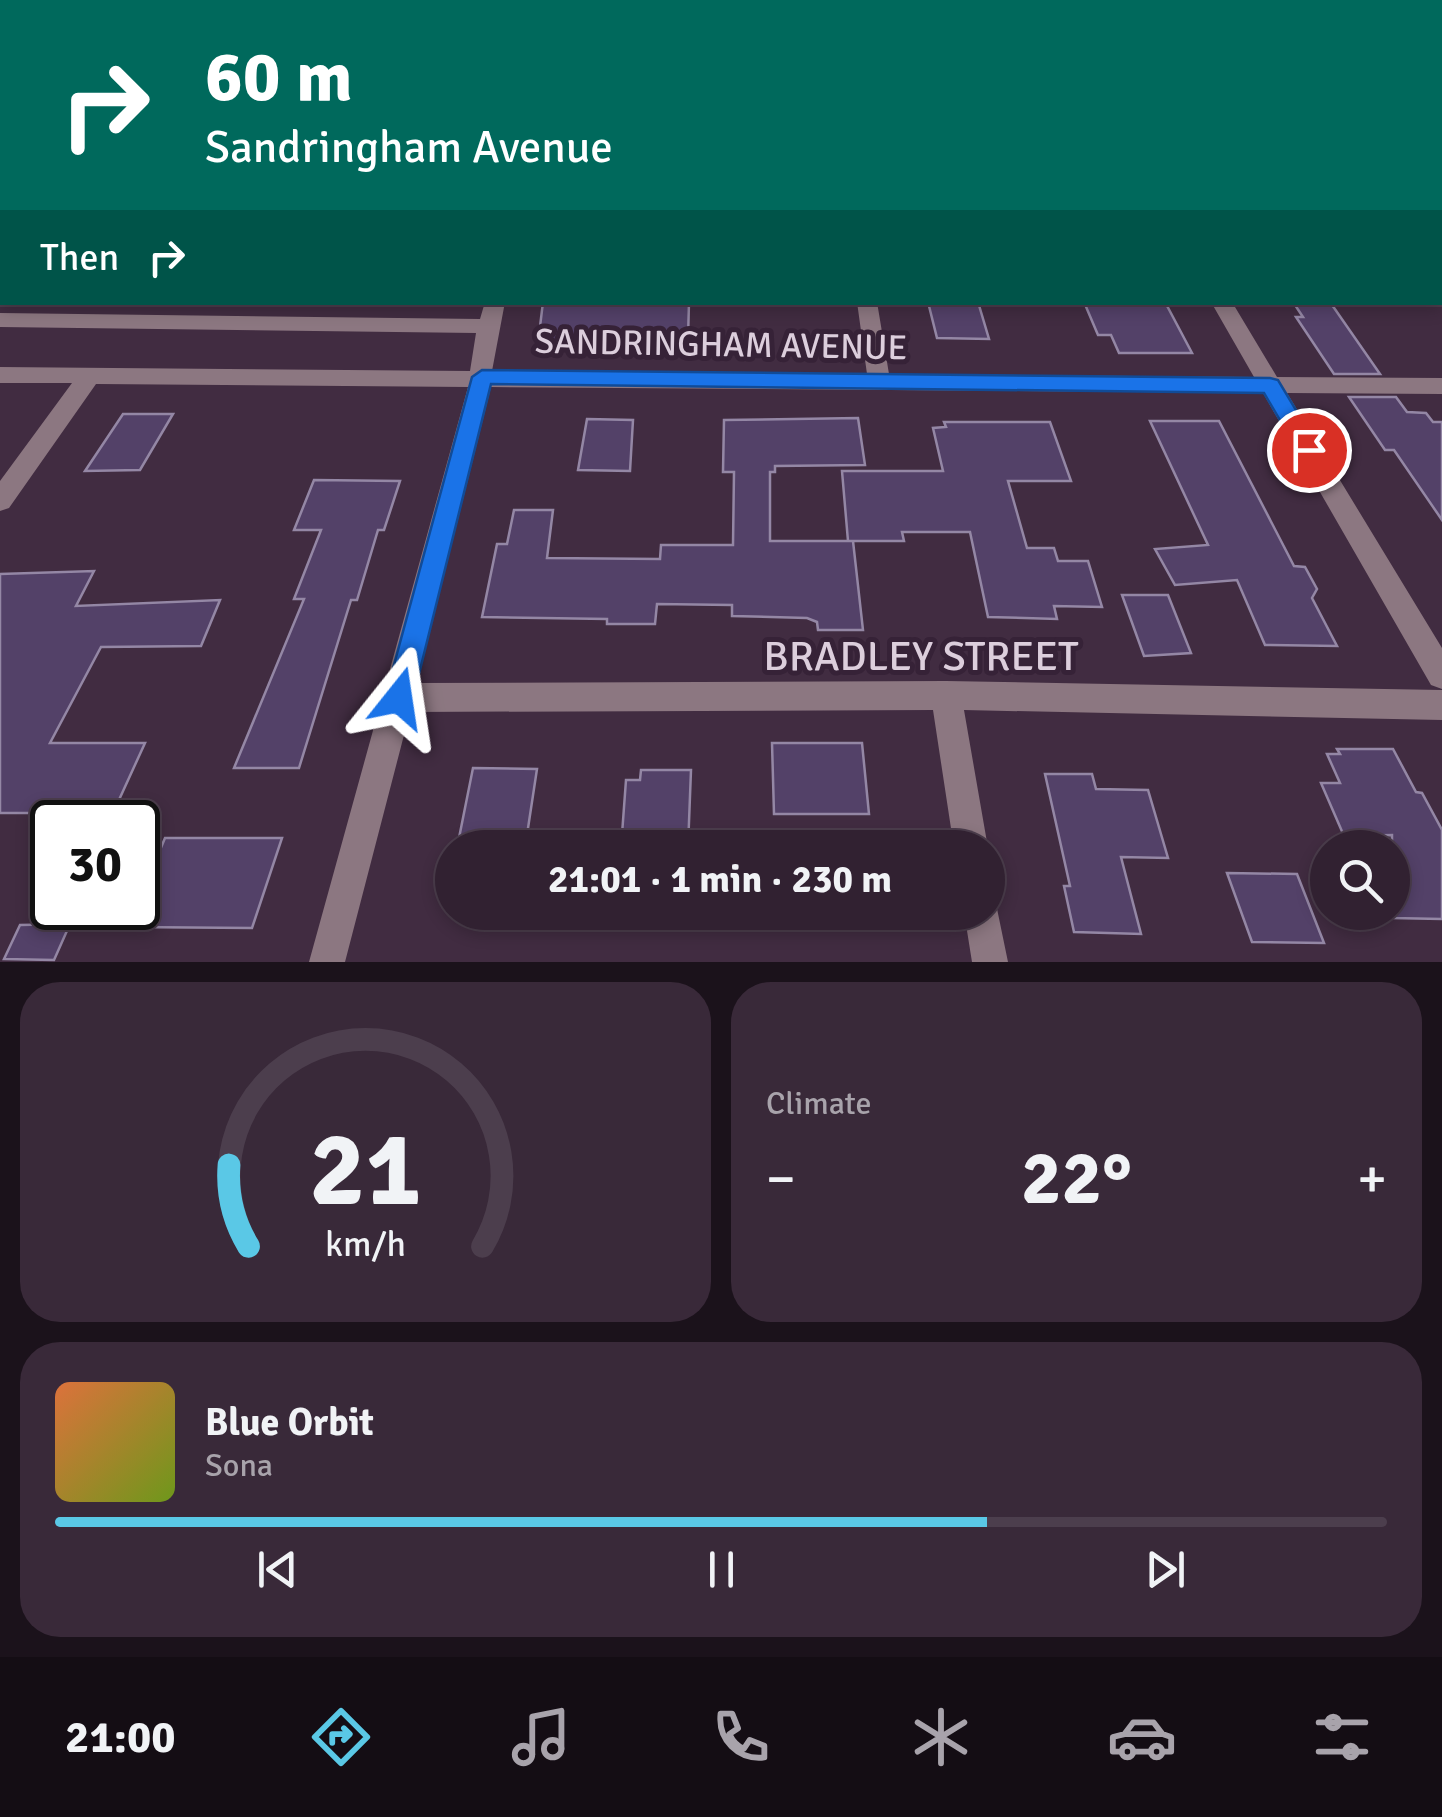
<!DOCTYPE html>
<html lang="en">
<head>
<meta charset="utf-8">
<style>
	body { margin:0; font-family:Signika,sans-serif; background:#392939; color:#f1f3f6; height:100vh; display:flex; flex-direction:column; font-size:38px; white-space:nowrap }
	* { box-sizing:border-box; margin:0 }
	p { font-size:32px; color:#a8a3ab }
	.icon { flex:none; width:55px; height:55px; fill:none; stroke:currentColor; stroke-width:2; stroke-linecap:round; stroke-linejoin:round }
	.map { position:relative; height:962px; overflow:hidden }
	.details { display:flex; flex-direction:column; gap:20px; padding:20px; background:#1b121b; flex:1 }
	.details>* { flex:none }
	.banner { position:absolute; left:0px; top:0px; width:1442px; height:305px; box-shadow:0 5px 15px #0003,0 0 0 2px #4c3e4d; background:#00695c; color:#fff; overflow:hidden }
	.fabs { position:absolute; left:1310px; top:830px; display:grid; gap:20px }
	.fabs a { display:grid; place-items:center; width:100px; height:100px; border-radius:50%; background:#312131; box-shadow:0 5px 15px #0003,0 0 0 2px #4c3e4d; font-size:50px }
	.speed { position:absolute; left:30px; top:800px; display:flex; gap:20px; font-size:50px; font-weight:700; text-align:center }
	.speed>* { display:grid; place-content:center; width:130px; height:130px; border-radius:50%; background:#312131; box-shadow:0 5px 15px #0003,0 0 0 2px #4c3e4d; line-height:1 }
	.speed .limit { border:5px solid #111; border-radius:15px; background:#fff; color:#111 }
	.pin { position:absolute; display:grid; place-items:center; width:85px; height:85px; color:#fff; margin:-42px; border:5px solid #fff; border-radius:50%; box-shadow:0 2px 10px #0007 }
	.me { position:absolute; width:110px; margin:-55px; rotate:15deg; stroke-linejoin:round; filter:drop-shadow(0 0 8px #0008) }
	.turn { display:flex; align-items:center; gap:35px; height:210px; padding:0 40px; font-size:45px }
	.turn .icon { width:130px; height:130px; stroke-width:2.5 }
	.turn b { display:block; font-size:70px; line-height:85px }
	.then { display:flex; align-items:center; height:95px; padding:0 40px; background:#0003; gap:20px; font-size:38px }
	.big { font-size:75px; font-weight:800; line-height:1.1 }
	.details .widget { flex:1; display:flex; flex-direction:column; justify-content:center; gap:15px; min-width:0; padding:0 35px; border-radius:40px; background:#392939 }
	.details .dial { align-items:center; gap:0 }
	.dial svg { height:260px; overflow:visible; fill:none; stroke:#4c3e4d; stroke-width:7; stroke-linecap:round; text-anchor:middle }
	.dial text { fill:#f1f3f6; stroke:none }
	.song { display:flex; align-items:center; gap:30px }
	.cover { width:120px; height:120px; border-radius:15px; background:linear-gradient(135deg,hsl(20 70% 55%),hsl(80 70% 35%)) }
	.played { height:10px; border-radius:5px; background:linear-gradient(90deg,#5ac8e6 70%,#4c3e4d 70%) }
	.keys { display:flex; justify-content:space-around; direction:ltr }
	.heat { display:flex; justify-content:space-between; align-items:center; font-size:55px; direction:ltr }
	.details .tiles { flex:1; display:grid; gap:20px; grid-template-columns:1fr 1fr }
	.widget:last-child { grid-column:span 2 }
	.trip { position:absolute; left:435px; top:830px; width:570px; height:100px; border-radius:50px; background:#312131; box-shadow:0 5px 15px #0003,0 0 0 2px #4c3e4d; font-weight:800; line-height:100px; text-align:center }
	.tabs { display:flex; height:160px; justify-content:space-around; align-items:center; background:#140d14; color:#a8a3ab }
	.tabs .icon { width:70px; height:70px }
	.tabs .current { color:#5ac8e6 }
	.tabs b { font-size:45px; color:#f1f3f6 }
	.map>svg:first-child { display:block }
	.building { fill:#534168; stroke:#9487a5; stroke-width:2.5 }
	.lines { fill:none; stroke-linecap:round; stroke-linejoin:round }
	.minor { fill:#8c7781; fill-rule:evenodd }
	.route { fill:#1a73e8; stroke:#114b97; stroke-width:2.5 }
	.labels { text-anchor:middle; stroke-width:10; stroke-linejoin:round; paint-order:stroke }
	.street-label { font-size:35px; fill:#dccedc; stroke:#362237 }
	.near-street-label { font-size:42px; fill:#dccedc; stroke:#362237 }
</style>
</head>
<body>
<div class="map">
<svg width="1442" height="962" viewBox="0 0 1442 962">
	<rect width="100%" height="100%" fill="#412c41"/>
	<path class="building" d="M 543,302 L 689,302 L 688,339 L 576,337 L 575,343 L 538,343 Z
		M 928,302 L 978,302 L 989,339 L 937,338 Z
		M 1084,302 L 1165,302 L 1192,353 L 1119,353 L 1111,335 L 1098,335 Z
		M 1293,302 L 1330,302 L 1380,374 L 1334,374 L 1296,317 L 1303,317 Z
		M 1349,397 L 1396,397 L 1407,412 L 1426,413 L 1433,422 L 1442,422 L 1442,520 L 1394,450 L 1385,450 Z
		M 123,414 L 173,414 L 140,470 L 85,471 Z
		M 858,418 L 865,465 L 775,466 L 775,472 L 770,472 L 770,541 L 853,541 L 863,630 L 818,630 L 817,622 L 807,618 L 732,616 L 732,605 L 657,604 L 655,624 L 607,624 L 607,619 L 482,617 L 497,544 L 507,544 L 514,510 L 553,510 L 547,558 L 660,559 L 661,545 L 733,545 L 734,472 L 723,472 L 724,420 Z
		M 587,419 L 633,420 L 630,471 L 578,470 Z
		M 1150,421 L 1219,421 L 1294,566 L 1305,567 L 1317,589 L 1312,598 L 1337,646 L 1265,645 L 1237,580 L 1175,585 L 1155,549 L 1208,545 Z
		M 944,422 L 1050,422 L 1071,481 L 1008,481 L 1027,548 L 1054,548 L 1058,561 L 1088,561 L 1102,607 L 1054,606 L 1057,619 L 988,617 L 970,532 L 902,532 L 904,541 L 848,541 L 842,471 L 943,471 L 933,428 L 946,427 Z
		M 314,480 L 400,481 L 384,530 L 378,530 L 357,600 L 351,600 L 299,768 L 234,768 L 304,599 L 294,599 L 321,530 L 294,530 Z
		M 94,571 L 76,606 L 220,600 L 201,646 L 101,647 L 50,743 L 145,743 L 113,813 L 0,813 L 0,574 Z
		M 1122,595 L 1168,595 L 1191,653 L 1144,656 Z
		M 772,743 L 862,743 L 869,814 L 774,814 Z
		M 1337,749 L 1393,749 L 1416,792 L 1422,793 L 1442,830 L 1442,919 L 1392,918 L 1392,835 L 1344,836 L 1321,783 L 1340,783 L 1327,754 L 1340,754 Z
		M 473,768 L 537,769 L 525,848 L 457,848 Z
		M 641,770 L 691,770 L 688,848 L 621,848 L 626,780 L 640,780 Z
		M 1045,774 L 1092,774 L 1096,789 L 1148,790 L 1168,858 L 1121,857 L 1141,934 L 1074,932 L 1064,886 L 1070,886 Z
		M 165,838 L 282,838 L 252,928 L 128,927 Z
		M 1227,873 L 1297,874 L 1324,943 L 1252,942 Z
		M 70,924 L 54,960 L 4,959 L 20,925 Z"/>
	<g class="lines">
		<path class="minor" d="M 1038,0 L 1052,0 L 1053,2 L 1040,2 Z
			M 0,42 L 2,42 L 2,50 L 0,50 Z
			M 1440,45 L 1442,45 L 1442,53 L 1440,53 Z
			M 1440,178 L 1442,178 L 1442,188 L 1440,188 Z
			M 485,302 L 505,302 L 492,371 L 867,374 L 857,302 L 877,302 L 889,374 L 1254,377 L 1211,302 L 1232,302 L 1277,377 L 1442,378 L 1442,394 L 1287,393 L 1442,648 L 1442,689 L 1431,685 L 1263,393 L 491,387 L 417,683 L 946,681 L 1442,690 L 1442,720 L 964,710 L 988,848 L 988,849 L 954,848 L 933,710 L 410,712 L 345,962 L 309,962 L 468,387 L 96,384 L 9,508 L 0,511 L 0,481 L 72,383 L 0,383 L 0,367 L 470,371 L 476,333 L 0,327 L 0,313 L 480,319 Z
			M 988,896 L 995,899 L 1008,962 L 972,962 L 964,912 L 988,912 Z"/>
	</g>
	<path class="route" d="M 482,370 L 1270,378 L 1278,380 L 1320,450 L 1309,458 L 1301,456 L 1264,393 L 491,384 L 413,698 L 409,707 L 399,711 L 389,707 L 385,698 L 472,377 Z"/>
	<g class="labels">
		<g class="street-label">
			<text transform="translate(721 344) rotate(1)" y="12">SANDRINGHAM AVENUE</text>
		</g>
		<g class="near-street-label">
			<text x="921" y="670">BRADLEY STREET</text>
		</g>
	</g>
</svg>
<div class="fabs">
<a><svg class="icon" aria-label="search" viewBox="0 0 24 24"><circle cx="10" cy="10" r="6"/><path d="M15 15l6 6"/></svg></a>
</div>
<div class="speed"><div class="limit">30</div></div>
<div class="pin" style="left:1309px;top:450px;background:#d93025"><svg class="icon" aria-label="arrive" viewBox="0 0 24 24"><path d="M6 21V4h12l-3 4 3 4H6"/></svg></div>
<svg class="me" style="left:399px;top:698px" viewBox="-20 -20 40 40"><path d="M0-17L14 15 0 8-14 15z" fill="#1a73e8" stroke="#fff" stroke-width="4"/></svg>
<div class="trip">21:01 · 1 min · 230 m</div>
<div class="banner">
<div class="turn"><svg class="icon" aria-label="right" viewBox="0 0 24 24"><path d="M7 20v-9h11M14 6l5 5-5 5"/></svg><div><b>60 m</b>Sandringham Avenue</div></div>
<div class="then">Then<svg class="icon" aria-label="right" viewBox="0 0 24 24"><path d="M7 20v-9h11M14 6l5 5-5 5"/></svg></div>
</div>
</div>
<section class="details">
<div class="tiles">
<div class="widget dial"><svg viewBox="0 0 100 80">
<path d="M14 69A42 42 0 1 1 86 69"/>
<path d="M14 69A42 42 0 0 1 8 44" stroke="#5ac8e6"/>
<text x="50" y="56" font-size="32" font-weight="700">21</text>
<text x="50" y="72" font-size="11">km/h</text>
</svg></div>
<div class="widget"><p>Climate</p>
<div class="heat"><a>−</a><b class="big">22°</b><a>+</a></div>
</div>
<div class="widget">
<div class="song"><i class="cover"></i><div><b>Blue Orbit</b><p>Sona</p></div></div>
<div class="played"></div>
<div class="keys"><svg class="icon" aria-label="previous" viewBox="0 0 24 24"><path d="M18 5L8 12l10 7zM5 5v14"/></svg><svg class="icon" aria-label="pause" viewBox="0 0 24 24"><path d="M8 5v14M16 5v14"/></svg><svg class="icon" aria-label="next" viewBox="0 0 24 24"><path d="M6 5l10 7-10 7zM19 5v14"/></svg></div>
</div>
</div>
</section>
<nav class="tabs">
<b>21:00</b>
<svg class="icon current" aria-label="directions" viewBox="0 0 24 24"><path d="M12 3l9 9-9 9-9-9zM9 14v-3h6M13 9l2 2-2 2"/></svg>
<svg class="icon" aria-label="music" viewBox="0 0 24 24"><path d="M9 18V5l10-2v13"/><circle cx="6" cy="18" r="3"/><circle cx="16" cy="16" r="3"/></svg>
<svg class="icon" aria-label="phone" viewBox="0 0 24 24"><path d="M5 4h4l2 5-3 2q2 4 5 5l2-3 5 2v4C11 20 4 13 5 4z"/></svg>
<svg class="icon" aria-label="climate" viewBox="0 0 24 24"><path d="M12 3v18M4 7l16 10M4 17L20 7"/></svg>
<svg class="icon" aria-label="car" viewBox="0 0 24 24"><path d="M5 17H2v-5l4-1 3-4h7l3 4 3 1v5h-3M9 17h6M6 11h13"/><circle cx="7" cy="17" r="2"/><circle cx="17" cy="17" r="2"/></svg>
<svg class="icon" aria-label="filters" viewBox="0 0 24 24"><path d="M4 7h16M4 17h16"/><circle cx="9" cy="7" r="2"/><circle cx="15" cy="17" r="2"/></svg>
</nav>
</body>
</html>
